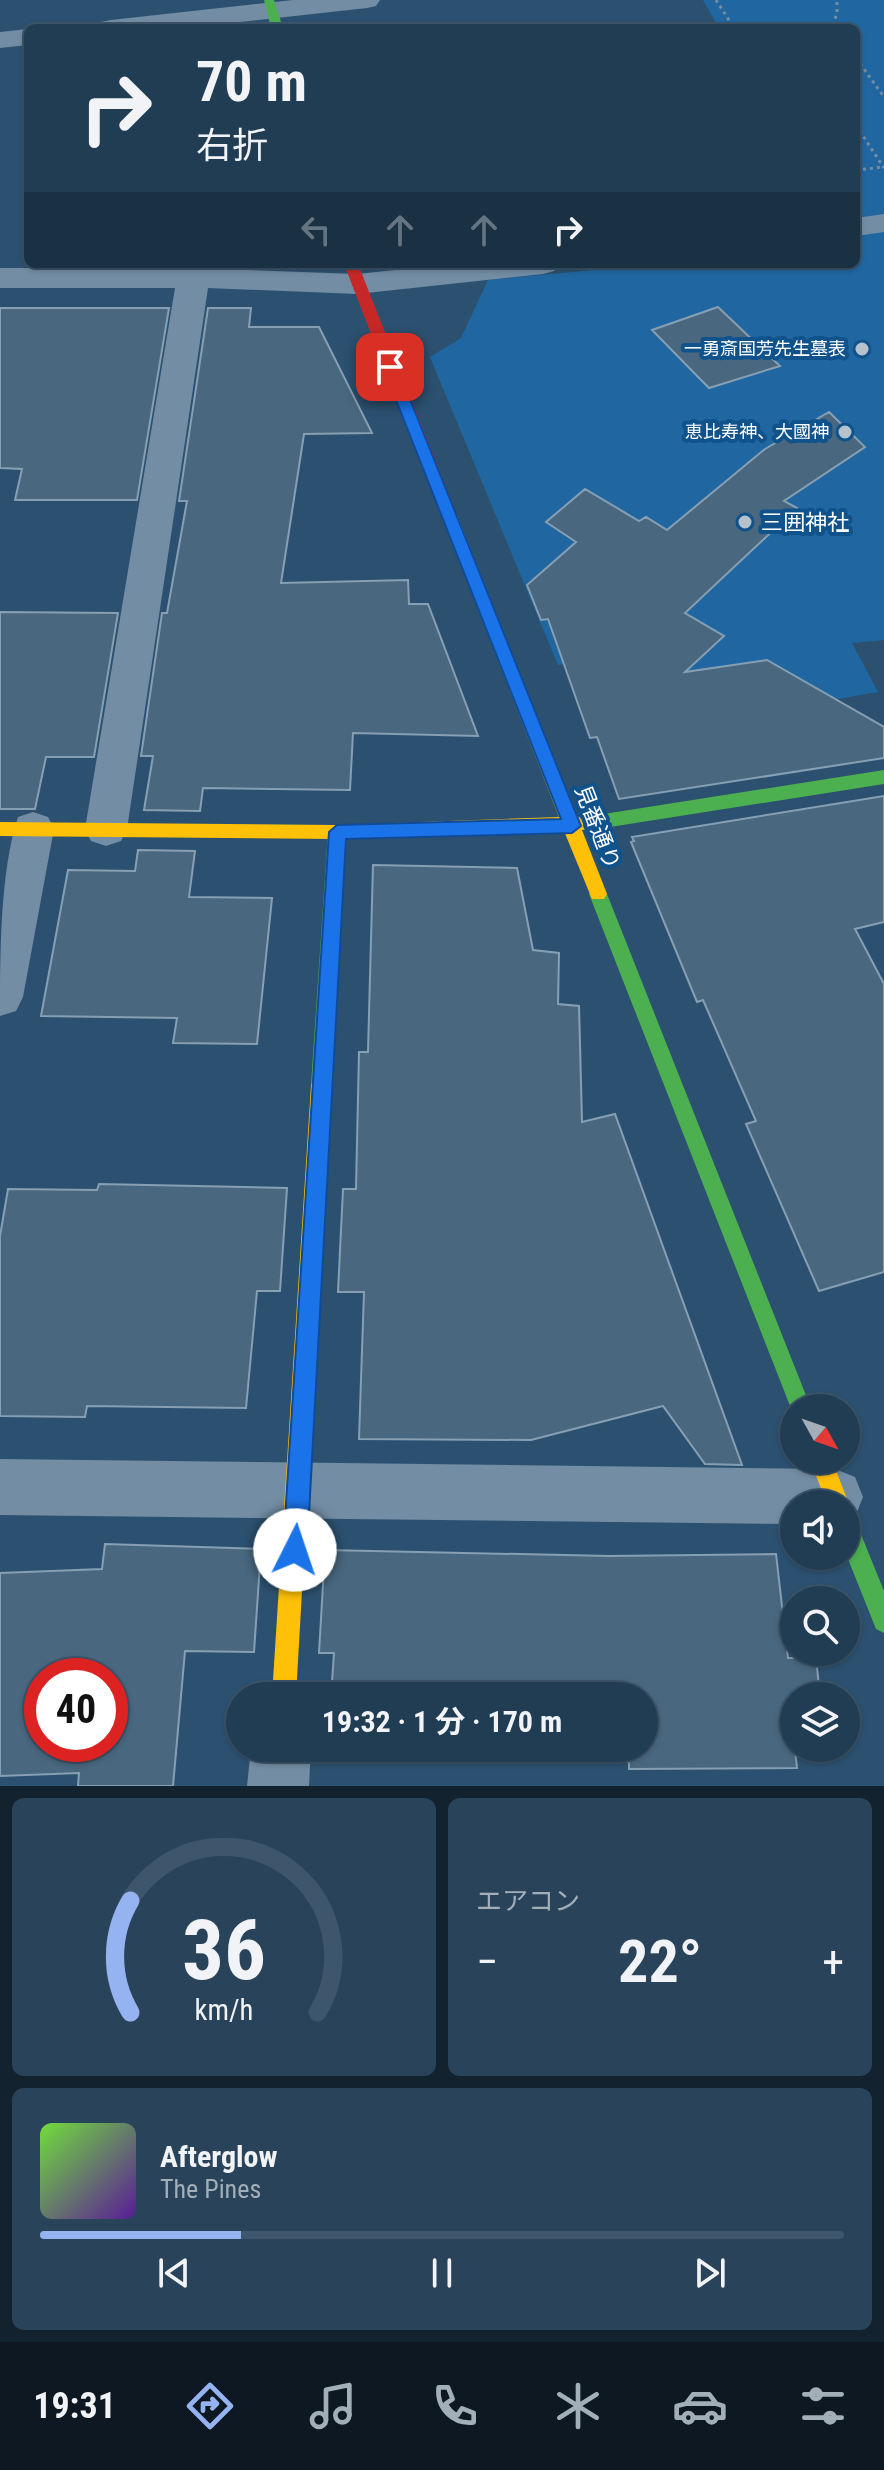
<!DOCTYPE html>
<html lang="ja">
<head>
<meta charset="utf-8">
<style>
	body { margin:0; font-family:"Roboto Condensed","Noto Sans JP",sans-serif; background:#29445a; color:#f1f3f6; height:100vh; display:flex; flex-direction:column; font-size:30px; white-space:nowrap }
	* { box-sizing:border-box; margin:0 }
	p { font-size:26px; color:#a2aeb8 }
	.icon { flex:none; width:44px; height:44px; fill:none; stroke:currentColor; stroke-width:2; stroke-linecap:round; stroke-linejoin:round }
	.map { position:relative; height:1786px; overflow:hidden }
	.side { display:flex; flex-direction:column; gap:12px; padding:12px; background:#12222e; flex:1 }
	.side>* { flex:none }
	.banner { position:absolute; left:24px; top:24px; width:836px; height:244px; border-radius:12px; box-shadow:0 2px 6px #0004,0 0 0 2px #3e566b; background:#213d54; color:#f1f3f6; overflow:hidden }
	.needle { width:52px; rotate:130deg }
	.buttons { position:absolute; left:780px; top:1394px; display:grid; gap:16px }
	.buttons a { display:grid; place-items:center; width:80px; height:80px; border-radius:50%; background:#213d54; box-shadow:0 2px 6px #0004,0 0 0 2px #3e566b; font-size:40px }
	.speed { position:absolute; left:24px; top:1658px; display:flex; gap:16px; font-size:40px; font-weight:700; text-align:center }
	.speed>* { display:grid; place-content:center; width:104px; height:104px; border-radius:50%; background:#213d54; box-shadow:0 2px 6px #0004,0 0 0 2px #3e566b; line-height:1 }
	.speed .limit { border:12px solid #d22; background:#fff; color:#111 }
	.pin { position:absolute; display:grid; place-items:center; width:68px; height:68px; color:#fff; margin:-34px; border-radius:16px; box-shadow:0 4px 12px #0006 }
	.me { position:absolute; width:88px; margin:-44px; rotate:4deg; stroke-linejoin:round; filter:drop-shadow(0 0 6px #0008) }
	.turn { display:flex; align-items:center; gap:28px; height:168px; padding:0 40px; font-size:36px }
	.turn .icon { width:104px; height:104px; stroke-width:2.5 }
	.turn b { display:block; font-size:56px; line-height:68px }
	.lanes { display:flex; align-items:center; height:76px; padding:0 40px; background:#0003; justify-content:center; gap:40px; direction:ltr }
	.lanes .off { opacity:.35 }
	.big { font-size:60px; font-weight:700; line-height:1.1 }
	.side .widget { flex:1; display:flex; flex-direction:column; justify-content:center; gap:12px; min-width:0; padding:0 28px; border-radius:12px; background:#29445a }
	.side .dial { align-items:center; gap:0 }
	.dial svg { height:208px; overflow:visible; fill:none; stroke:#3e566b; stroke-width:7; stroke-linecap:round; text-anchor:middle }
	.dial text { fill:#f1f3f6; stroke:none }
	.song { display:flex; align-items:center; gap:24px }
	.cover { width:96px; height:96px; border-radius:12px; background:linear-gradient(135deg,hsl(100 70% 55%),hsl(270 70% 35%)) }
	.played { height:8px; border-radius:4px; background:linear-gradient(90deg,#95b2f1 25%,#3e566b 25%) }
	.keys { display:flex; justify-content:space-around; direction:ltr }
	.heat { display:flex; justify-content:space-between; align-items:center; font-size:44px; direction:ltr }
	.side .tiles { flex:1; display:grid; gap:12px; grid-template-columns:1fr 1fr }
	.widget:last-child { grid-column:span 2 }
	.trip { position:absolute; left:226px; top:1682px; width:432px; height:80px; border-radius:40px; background:#213d54; box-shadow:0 2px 6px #0004,0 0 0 2px #3e566b; font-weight:700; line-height:80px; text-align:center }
	.menu { display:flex; height:128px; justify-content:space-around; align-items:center; background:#0d1822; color:#a2aeb8 }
	.menu .icon { width:56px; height:56px }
	.menu .current { color:#95b2f1 }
	.menu b { font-size:36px; color:#f1f3f6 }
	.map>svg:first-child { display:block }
	.green { fill:#2067a1 }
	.building { fill:#49677f; stroke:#879fb2; stroke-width:2; fill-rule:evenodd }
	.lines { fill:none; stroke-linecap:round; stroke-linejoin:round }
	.path { stroke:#738da4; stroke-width:3; stroke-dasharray:3 4; stroke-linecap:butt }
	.street { fill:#738da4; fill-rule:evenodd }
	.fast { fill:#4caf50; fill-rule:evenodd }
	.slow { fill:#ffc107; fill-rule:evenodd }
	.jam { fill:#c62828; fill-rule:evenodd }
	.route { fill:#1a73e8; stroke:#114b97; stroke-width:2 }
	.poi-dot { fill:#b5c2cd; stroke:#10538c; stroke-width:3 }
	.labels { text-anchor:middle; stroke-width:8; stroke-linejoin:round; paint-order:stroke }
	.far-poi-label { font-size:18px; fill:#fff; stroke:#10538c; text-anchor:end }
	.poi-label { font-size:22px; fill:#fff; stroke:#10538c; text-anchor:start }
	.street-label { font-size:22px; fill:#fff; stroke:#10538c }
</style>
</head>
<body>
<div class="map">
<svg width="884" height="1786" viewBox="0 0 884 1786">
	<rect width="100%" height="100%" fill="#2c5170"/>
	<path class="green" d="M 703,0 L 884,0 L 884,640 L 852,643 L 878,692 L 739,716 L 588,662 L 558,665 L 430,357 L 461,338 L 488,280 L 658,264 L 856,264 L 856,28 L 719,28 Z"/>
	<path class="building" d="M 718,307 L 780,366 L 709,388 L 652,330 Z
		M 0,308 L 169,308 L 137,500 L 15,500 L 22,469 L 0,468 Z
		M 208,308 L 251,308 L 249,327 L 319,327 L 372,433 L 304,434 L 281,583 L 408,580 L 409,604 L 428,604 L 478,736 L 353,733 L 350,790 L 203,788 L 200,811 L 144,810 L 153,756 L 141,756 L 162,613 L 167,613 L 187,501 L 179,501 Z
		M 829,412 L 865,447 L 784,501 L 797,508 L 685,613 L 724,636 L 685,672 L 767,660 L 884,727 L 884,758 L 619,799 L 597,737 L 590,738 L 548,619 L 541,620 L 527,585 L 576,542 L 546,522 L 585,489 L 639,521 L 646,517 L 667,530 L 765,449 Z
		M 0,612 L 118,613 L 94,757 L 46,757 L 35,809 L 0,809 Z
		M 884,796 L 884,922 L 855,929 L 884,984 L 884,1272 L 819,1291 L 746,1124 L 756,1121 L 703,1000 L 697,1002 L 631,842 L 634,841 L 632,837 Z
		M 138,850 L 195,851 L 189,897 L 272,898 L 257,1044 L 173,1043 L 177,1018 L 41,1016 L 68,870 L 135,871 Z
		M 373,865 L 517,868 L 533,950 L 559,953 L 558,1004 L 579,1006 L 582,1122 L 615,1114 L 742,1465 L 705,1464 L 663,1406 L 531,1440 L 359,1439 L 364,1292 L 338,1292 L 343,1189 L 356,1189 L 359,1052 L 368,1052 Z
		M 99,1184 L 287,1188 L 280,1291 L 257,1291 L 246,1408 L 87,1406 L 85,1417 L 0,1416 L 0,1236 L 8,1189 L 97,1190 Z
		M 105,1544 L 261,1549 L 254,1652 L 185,1651 L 173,1786 L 78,1786 L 79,1773 L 0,1776 L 0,1573 L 102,1569 ZM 42,1676 L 110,1676 L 110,1744 L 42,1744 Z
		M 325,1550 L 609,1556 L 776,1554 L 788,1658 L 816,1658 L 820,1696 L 794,1696 L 794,1748 L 827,1750 L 795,1750 L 797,1768 L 629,1769 L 629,1762 L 327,1757 L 328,1748 L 644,1748 L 644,1696 L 331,1696 L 334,1653 L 319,1653 Z"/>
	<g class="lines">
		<path class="path" d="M 716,0 L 734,28
			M 832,25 L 837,14 L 837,0
			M 810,28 L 832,25 L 834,28
			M 856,58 L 884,97
			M 856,125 L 884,168
			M 856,170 L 883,167"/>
		<path class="street" d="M 293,0 L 380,0 L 376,6 L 367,8 L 186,28 L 97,28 L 101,22 L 111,20 Z
			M 28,29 L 28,45 L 0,48 L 0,32 Z
			M 884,214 L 884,232 L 856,236 L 856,218 Z
			M 453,264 L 559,264 L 554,271 L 543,274 L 357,294 L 208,288 L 127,829 L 121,841 L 106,846 L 91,841 L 85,829 L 175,288 L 0,288 L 0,268 L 193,268 L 357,274 Z
			M 33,812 L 48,817 L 54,829 L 23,997 L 16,1011 L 0,1016 C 0,956 0,871 18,817 Z
			M 0,1459 L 835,1469 L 855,1477 L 863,1497 L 855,1517 L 846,1520 L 846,1504 L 794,1504 L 794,1524 L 0,1515 Z
			M 251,1748 L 311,1748 L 309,1786 L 247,1786 Z"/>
		<path class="fast" d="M 264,0 L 274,0 L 283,28 L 271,28 Z
			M 884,770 L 884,784 L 591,830 L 582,823 L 591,816 Z
			M 337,825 L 346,832 L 331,1085 L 328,1091 L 321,1094 L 314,1091 L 311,1085 L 328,832 Z
			M 598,887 L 604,889 L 607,894 L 811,1408 L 794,1408 L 794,1416 L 589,894 L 592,889 Z
			M 846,1514 L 854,1517 L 884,1591 L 884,1633 L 876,1629 L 846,1554 Z"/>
		<path class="slow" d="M 450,512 L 458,517 L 576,817 L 591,816 L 600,823 L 597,828 L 582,830 L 607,894 L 604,899 L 592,899 L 564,831 L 337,839 L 0,836 L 0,822 L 337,825 L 559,817 L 442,517 Z
			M 321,1076 L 328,1079 L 331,1085 L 296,1696 L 272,1696 L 311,1085 L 314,1079 Z
			M 810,1460 L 832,1460 L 849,1504 L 846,1512 L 846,1504 L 827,1504 Z"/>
		<path class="jam" d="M 344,264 L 358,264 L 458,517 L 455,521 L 450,522 L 442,517 Z"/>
	</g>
	<path class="route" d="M 390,363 L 397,367 L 581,826 L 572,833 L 346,839 L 307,1550 L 303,1558 L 295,1561 L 287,1558 L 283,1550 L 329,832 L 337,825 L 561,819 L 383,367 Z"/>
	<g class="poi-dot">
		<circle cx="862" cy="349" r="8"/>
		<circle cx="845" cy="432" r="8"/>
		<circle cx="745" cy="522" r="8"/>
	</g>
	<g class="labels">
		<g class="far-poi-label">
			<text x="846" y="355">一勇斎国芳先生墓表</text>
			<text x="829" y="438">恵比寿神、大國神</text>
		</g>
		<g class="poi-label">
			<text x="761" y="530">三囲神社</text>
		</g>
		<g class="street-label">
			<text transform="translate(598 827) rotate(69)" y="8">見番通り</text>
		</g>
	</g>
</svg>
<div class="buttons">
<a><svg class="needle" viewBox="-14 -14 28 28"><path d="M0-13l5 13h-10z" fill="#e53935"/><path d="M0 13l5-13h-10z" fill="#a2aeb8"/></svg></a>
<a><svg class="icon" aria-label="sound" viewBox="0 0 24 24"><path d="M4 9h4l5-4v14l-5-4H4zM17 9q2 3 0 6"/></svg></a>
<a><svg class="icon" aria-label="search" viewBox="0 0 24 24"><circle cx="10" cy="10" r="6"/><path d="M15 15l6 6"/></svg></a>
<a><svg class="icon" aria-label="layers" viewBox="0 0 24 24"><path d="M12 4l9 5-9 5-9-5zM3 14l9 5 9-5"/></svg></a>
</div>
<div class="speed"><div class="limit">40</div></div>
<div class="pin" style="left:390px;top:367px;background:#d93025"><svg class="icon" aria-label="arrive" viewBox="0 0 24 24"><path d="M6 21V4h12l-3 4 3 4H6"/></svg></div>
<svg class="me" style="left:295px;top:1550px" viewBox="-20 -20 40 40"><circle r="19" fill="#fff"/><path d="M0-13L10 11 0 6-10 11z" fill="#1a73e8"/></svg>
<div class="trip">19:32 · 1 分 · 170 m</div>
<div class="banner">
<div class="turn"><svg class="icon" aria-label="right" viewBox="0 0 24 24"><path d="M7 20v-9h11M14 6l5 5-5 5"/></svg><div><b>70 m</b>右折</div></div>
<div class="lanes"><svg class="icon off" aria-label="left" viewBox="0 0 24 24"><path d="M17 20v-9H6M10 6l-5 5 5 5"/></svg><svg class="icon off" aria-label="ahead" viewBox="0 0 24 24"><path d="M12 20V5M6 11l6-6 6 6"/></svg><svg class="icon off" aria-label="ahead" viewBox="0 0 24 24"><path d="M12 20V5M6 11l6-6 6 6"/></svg><svg class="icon" aria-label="right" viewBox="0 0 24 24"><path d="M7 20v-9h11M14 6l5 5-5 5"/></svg></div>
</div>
</div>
<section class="side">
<div class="tiles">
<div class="widget dial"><svg viewBox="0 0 100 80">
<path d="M14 69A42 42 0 1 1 86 69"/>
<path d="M14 69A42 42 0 0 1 14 26" stroke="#95b2f1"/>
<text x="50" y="56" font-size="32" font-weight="700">36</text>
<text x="50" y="72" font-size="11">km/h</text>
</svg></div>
<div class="widget"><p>エアコン</p>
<div class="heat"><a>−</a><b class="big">22°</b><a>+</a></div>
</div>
<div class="widget">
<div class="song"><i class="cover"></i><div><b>Afterglow</b><p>The Pines</p></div></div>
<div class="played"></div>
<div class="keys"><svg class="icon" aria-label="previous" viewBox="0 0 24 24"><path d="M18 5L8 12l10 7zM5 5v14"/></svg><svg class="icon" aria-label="pause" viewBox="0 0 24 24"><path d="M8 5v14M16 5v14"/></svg><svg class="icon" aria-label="next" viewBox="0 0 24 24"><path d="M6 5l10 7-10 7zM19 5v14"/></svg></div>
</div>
</div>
</section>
<nav class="menu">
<b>19:31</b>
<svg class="icon current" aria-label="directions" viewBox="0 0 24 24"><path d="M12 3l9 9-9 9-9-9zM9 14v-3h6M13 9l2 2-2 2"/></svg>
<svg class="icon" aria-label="music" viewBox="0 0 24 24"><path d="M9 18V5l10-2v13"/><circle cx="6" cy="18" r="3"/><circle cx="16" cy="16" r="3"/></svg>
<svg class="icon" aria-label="phone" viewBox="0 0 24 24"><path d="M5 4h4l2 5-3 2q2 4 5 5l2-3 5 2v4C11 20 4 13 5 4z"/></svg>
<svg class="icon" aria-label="climate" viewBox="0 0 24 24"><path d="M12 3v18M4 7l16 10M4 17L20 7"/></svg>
<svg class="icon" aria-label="car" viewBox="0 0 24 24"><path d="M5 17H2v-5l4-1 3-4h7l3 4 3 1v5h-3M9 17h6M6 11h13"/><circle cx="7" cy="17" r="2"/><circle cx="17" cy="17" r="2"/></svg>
<svg class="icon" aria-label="filters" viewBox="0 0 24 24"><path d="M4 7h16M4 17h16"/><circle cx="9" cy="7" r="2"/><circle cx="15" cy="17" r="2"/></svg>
</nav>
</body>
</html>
